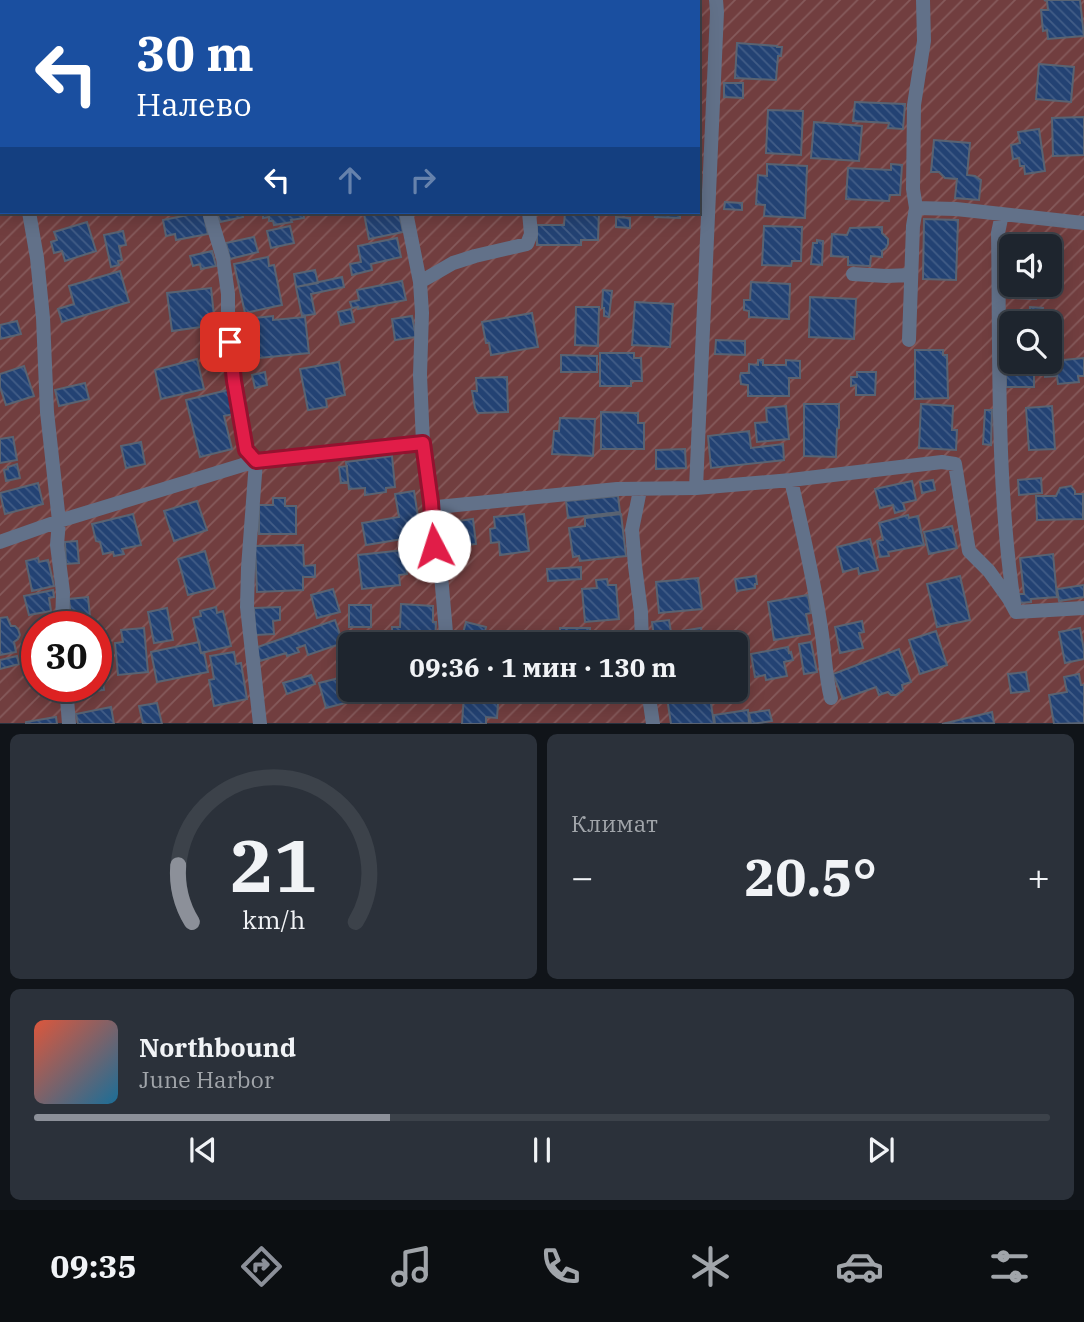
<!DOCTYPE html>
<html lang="ru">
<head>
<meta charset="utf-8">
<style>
	body { margin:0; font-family:"IBM Plex Serif",serif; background:#2b313a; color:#f1f3f6; height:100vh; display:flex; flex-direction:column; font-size:26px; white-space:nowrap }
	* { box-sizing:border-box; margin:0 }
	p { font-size:23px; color:#a1a5aa }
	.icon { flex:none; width:38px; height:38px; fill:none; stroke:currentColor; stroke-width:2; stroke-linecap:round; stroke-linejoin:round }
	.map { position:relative; height:724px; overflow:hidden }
	.panel { display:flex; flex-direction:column; gap:10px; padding:10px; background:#101419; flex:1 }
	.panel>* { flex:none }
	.guide { position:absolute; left:0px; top:0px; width:700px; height:214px; box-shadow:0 4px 18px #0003,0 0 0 2px #3c424a; background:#1a4fa0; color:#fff; overflow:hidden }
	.buttons { position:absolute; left:999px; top:234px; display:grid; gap:14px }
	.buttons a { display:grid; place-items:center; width:63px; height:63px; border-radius:10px; background:#1e252e; box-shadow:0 4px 18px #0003,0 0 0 2px #3c424a; font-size:35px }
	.speed { position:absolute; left:21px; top:611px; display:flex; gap:14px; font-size:35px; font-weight:700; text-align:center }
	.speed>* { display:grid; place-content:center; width:91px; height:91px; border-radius:50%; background:#1e252e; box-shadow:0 4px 18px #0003,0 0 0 2px #3c424a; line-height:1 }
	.speed .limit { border:10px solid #d22; background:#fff; color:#111 }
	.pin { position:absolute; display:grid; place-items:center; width:60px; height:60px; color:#fff; margin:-30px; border-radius:14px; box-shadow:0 4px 10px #0006 }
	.me { position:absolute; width:77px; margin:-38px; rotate:355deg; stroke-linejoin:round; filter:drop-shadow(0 0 5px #0008) }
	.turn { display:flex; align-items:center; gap:24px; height:147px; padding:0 21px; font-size:32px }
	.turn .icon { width:91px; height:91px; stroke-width:2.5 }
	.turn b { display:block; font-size:49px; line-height:60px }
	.lanes { display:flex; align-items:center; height:66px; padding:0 21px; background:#0003; justify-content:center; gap:35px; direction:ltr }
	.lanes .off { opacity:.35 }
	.big { font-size:52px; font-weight:700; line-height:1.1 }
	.panel .widget { flex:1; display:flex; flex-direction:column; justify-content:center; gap:10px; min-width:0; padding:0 24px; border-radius:10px; background:#2b313a }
	.panel .dial { align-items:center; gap:0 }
	.dial svg { height:182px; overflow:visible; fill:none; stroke:#3c424a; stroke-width:7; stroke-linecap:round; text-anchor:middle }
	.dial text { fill:#f1f3f6; stroke:none }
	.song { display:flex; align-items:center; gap:21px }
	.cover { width:84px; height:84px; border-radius:10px; background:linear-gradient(135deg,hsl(10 70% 55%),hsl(200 70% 35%)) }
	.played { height:7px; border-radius:4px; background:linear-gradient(90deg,#8c9099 35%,#3c424a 35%) }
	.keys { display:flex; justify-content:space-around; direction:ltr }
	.heat { display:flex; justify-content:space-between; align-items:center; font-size:38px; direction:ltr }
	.panel .tiles { flex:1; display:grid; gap:10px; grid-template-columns:1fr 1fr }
	.widget:last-child { grid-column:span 2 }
	.trip { position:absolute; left:338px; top:632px; width:410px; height:70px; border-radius:10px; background:#1e252e; box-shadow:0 4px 18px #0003,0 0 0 2px #3c424a; font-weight:700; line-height:70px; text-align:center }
	.dock { display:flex; height:112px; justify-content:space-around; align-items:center; background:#0c0f12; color:#a1a5aa }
	.dock .icon { width:49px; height:49px }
	.dock .active { color:#8c9099 }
	.dock b { font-size:32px; color:#f1f3f6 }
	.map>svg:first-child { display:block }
	.garden { fill:url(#garden-furrows); fill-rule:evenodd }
	.building { fill:url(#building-back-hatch); stroke:#596372; stroke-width:2 }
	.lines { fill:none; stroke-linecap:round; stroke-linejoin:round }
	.street { stroke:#627189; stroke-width:14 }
	.route-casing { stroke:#92132f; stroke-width:18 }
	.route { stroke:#e11d48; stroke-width:12 }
</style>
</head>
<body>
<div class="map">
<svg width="1084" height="724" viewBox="0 0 1084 724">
	<defs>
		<pattern id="garden-furrows" width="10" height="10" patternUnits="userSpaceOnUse" patternTransform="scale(1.75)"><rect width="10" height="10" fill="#713e3f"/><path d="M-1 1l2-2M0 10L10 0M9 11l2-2" fill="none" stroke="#855a5b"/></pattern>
		<pattern id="building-back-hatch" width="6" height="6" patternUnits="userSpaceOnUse" patternTransform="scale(1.75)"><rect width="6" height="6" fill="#234273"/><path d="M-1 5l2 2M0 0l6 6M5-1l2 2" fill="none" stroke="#425d87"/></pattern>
	</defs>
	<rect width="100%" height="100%" fill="#28313e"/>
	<path class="garden" d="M 0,0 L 1084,0 L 1084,723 L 0,723 ZM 2,2 L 698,2 L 698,212 L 2,212 ZM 1012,247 L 1050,247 L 1050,285 L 1012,285 ZM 1012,324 L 1050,324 L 1050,362 L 1012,362 ZM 37,626 L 96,626 L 96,686 L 37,686 ZM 350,644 L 735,644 L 735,690 L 350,690 Z"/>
	<path class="building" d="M 1044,0 L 1080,0 L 1084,36 L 1048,39 L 1047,30 L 1043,31 L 1041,10 L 1048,10 L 1047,1 Z
		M 737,43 L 777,46 L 777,47 L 782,47 L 781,56 L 778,56 L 776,80 L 735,78 Z
		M 1039,64 L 1074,67 L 1071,102 L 1036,99 Z
		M 724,83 L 743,83 L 743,98 L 724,97 Z
		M 855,102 L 905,104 L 903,129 L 888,128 L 889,123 L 853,121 Z
		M 768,110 L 803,111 L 801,155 L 766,153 Z
		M 1084,117 L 1084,155 L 1053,156 L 1052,118 Z
		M 814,122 L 862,126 L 859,161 L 811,158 Z
		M 1039,129 L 1045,171 L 1025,174 L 1024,166 L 1020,166 L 1019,158 L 1013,159 L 1011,145 L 1020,143 L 1018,132 Z
		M 934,140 L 970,143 L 967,175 L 975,176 L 981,180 L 979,200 L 955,198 L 957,179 L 945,178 L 939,172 L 931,172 Z
		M 767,164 L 807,166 L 805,218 L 764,216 L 765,205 L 756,204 L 758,175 L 767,176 Z
		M 891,164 L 902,165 L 900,195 L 890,195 L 889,201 L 846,199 L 848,168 L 891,170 Z
		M 725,202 L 742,203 L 742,210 L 724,209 Z
		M 203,212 L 208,234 L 176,240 L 175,234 L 166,236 L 163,220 Z
		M 217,212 L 242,212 L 243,217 L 220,222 Z
		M 263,212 L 303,212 L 304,218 L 291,220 L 292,222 L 274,225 L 273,221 L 269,221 L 269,217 L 263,218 Z
		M 375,212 L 399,212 L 403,232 L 369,239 L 364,214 Z
		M 565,212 L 599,212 L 598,240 L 581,240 L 581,245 L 537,245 L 537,225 L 564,225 Z
		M 656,212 L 680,212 L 680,218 L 655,217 Z
		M 616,217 L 630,218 L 630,228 L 616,227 Z
		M 924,219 L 958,220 L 956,280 L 923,279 Z
		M 87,222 L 96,251 L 65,261 L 62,251 L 54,253 L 51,242 L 57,240 L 54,232 Z
		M 290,226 L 294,243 L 271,248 L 267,231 Z
		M 764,226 L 802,227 L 801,261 L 792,261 L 791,266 L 762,265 Z
		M 882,227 L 882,233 L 888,239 L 888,244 L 886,248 L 882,251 L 882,257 L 871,256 L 870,266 L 848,265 L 848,257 L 831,256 L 832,234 L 847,235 L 850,228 Z
		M 123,231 L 126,245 L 119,246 L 122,260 L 118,261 L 119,265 L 111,267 L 104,235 Z
		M 254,237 L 258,252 L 230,259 L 226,243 Z
		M 397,238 L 401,257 L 371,264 L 372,270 L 352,275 L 350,264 L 361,262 L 358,246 Z
		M 817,240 L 823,241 L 822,265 L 811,264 L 813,243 L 817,243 Z
		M 212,251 L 216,266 L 201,269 L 200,264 L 193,266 L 190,256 Z
		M 268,257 L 269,266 L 274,265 L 282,305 L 245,313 L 234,264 Z
		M 315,270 L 318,283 L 296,287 L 294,274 Z
		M 120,271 L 129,302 L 62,322 L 58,309 L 74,304 L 69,286 Z
		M 342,277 L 344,287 L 311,294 L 315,314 L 302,316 L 296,287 Z
		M 402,281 L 406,300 L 358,309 L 358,307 L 352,308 L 350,302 L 359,300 L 357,290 Z
		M 751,282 L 790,284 L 789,319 L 749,317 L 749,311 L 744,310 L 744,300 L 750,300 Z
		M 1014,285 L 1037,285 L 1036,299 L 1013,298 Z
		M 211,288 L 215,325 L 172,331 L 167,293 Z
		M 603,290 L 612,291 L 609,317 L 604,316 L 604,308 L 602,308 Z
		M 810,297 L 856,299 L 854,339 L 809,337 Z
		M 635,302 L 673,304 L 670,347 L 632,345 Z
		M 576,307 L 599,307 L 598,346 L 575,345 Z
		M 1030,307 L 1043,308 L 1041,324 L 1029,323 Z
		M 351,309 L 354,322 L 341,325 L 338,312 Z
		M 532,313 L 538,347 L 491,355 L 489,343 L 486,343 L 482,322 Z
		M 273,316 L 273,320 L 305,317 L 309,353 L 240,360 L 236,320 Z
		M 412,316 L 416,337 L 395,340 L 392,319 Z
		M 17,321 L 21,334 L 0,339 L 0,325 Z
		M 716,340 L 745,341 L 745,355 L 715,354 Z
		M 915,350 L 943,350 L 943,355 L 947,355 L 948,398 L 915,399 Z
		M 600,353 L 634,353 L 634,358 L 641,358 L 642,381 L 631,381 L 631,386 L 600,386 Z
		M 561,355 L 597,356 L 597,372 L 561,372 Z
		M 1084,358 L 1084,376 L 1078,376 L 1079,382 L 1058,384 L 1057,376 L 1045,377 L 1043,362 Z
		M 197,359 L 204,389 L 161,399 L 155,370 Z
		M 758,360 L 763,360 L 763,365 L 786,365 L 786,360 L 800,361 L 800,378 L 789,378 L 789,396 L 748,396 L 748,385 L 741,384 L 740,376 L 741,373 L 749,373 L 749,364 L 758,365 Z
		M 339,362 L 345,395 L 326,399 L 327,407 L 308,410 L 300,369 Z
		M 24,366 L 34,396 L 6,405 L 0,387 L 0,374 Z
		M 265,372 L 267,385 L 255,388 L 252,375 Z
		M 857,372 L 876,372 L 875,395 L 856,395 L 856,385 L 851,386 L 851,377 L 857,377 Z
		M 1006,373 L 1034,373 L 1034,387 L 1006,387 Z
		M 507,377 L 508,412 L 478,413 L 475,408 L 472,391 L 477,391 L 476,378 Z
		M 85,383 L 89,399 L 59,406 L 55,390 Z
		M 228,390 L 234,414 L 224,416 L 232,449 L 200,457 L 186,400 Z
		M 804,404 L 839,404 L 839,428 L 837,429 L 836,457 L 804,456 Z
		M 921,404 L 953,406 L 952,430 L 957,430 L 956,450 L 919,448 Z
		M 786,406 L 789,439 L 757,442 L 755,423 L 767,422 L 766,408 Z
		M 1052,406 L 1055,449 L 1029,450 L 1026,408 Z
		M 985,410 L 992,410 L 991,445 L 983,444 Z
		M 601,412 L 638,413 L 638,423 L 644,423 L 644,449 L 601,449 Z
		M 560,418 L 595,419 L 593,456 L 552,454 L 554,431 L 559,431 Z
		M 749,431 L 751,448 L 783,444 L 784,460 L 711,468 L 708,436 Z
		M 13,437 L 17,460 L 0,463 L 0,439 Z
		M 141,442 L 145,464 L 126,468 L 121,446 Z
		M 685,449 L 686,468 L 656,469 L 656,450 Z
		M 392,456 L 395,487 L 386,488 L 386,492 L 365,495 L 365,488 L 349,489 L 346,462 Z
		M 17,464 L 20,478 L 6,481 L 4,470 L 8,469 L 8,467 Z
		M 347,466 L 348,482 L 341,483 L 339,467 Z
		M 1041,478 L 1042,493 L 1019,495 L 1018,480 Z
		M 933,480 L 935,490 L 922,493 L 920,482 Z
		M 912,481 L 916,500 L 903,503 L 905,510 L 895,513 L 893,505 L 880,508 L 875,489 Z
		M 38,483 L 43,504 L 5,514 L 0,493 Z
		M 1071,486 L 1075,491 L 1075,494 L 1083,494 L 1083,519 L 1037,520 L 1036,496 L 1056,496 L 1060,488 Z
		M 414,491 L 421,536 L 366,545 L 362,523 L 399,517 L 395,494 Z
		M 618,496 L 620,512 L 568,518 L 566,501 Z
		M 273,498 L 285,498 L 285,506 L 296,506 L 296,534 L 259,534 L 259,505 L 273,505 Z
		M 197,501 L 207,530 L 174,541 L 164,511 Z
		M 133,514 L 141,545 L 122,549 L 124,554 L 114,556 L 113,552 L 103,554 L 100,542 L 96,541 L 92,524 Z
		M 524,514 L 529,551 L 500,555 L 499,542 L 491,543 L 490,529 L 495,528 L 494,517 Z
		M 621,514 L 626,556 L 580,561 L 579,556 L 573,557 L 569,528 L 585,526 L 585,518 Z
		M 908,515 L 909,518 L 918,516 L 924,545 L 888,552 L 889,556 L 880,557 L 877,541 L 883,540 L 879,523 Z
		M 473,519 L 476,544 L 455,547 L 454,541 L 461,540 L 458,521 Z
		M 952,526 L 957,548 L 929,554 L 924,532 Z
		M 870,539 L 878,570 L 859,574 L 858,568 L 843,572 L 837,547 Z
		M 77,541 L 79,563 L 66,564 L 65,542 Z
		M 303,545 L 304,566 L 315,565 L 315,577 L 303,577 L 303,590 L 257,592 L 255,546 Z
		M 404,550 L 407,574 L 399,575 L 400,585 L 362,589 L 358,555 Z
		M 205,551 L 215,588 L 188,595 L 178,559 Z
		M 1053,554 L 1057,597 L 1031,599 L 1031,602 L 1020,603 L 1019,594 L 1024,594 L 1020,558 Z
		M 38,558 L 39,562 L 48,560 L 54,586 L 32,591 L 26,561 Z
		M 581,567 L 581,579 L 548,581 L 547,569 Z
		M 756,576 L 757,584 L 755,584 L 755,588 L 737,591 L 735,579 Z
		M 960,576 L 970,620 L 937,627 L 927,584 Z
		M 698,578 L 702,609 L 659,613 L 656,582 Z
		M 607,579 L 608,585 L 616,585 L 619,619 L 585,622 L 582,589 L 597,588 L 596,580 Z
		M 1084,585 L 1084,597 L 1059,601 L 1057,589 Z
		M 333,589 L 340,612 L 317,618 L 311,595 Z
		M 53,590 L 54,597 L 49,598 L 51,611 L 29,615 L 24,596 Z
		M 808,595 L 811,613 L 806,614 L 810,634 L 774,640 L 768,602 Z
		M 88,597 L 91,626 L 72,626 L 69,599 Z
		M 401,604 L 433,606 L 433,622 L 436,622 L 435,642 L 431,642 L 431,644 L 399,644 L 400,641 L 392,640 L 392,627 L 400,627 Z
		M 349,605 L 371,605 L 371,627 L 349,627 Z
		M 216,607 L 217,613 L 223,611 L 231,646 L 201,653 L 193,618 L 201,616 L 200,611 Z
		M 280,607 L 280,620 L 273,621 L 274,634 L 255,635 L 254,608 Z
		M 167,608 L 173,640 L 154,643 L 148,612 Z
		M 7,617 L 11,626 L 15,626 L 18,629 L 20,635 L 18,639 L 14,642 L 16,652 L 0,655 L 0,618 Z
		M 335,620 L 343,643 L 308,655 L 305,645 L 297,648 L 299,652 L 287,656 L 286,653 L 260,661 L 255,648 Z
		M 669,620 L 671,632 L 668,633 L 669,644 L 655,644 L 652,622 Z
		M 862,621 L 864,632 L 859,633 L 863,648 L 840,653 L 835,627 Z
		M 466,622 L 486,627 L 482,644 L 460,644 Z
		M 144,628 L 148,672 L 118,675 L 115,643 L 123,642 L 121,630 Z
		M 560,628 L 590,628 L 590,643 L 560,642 Z
		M 701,628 L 703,644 L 667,644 L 669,644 L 668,633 Z
		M 1080,628 L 1084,650 L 1084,659 L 1065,663 L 1059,632 Z
		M 936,631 L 947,665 L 920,674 L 909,640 Z
		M 510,632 L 541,636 L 540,644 L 508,644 Z
		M 199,642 L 201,653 L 204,652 L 208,672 L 157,682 L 151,652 Z
		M 811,642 L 817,672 L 804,674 L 799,644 Z
		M 788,647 L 789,653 L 791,652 L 793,660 L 784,662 L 787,676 L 766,680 L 765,675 L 755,677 L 751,654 Z
		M 899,649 L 911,682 L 902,685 L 903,690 L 896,695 L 891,695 L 888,692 L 879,695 L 876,687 L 843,699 L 833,674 Z
		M 234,652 L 236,664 L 241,663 L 247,699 L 214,706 L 209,680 L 214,679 L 210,656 Z
		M 17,656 L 19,664 L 0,669 L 0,660 Z
		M 37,659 L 37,678 L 29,680 L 25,662 Z
		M 100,659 L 104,690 L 74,694 L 73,686 L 96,686 L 96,660 Z
		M 349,664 L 350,690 L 351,690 L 353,697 L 344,699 L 345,703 L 326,708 L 319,683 L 343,677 L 340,666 Z
		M 1026,672 L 1029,691 L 1011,693 L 1008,674 Z
		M 1079,674 L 1081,685 L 1084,685 L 1084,723 L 1054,724 L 1049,695 L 1067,692 L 1064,677 Z
		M 311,675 L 315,684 L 287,694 L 283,683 Z
		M 484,690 L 499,690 L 497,718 L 486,717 L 486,724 L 462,724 L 464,694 L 484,695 Z
		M 674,690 L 709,690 L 714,724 L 671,724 L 666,691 Z
		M 157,703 L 162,724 L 143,724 L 139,706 Z
		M 111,707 L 114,724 L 78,724 L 76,714 Z
		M 748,710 L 749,723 L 715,724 L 714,715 Z
		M 769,710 L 772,721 L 751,724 L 749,713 Z
		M 992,712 L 994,723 L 942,724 Z
		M 56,717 L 57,724 L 26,724 L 26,722 Z"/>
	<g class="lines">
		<path class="street" d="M 160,0 L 160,2
			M 362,0 L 363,2
			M 521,0 L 521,2
			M 0,37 L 2,51
			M 916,208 L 913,189 L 914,105 L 924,41 L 923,0
			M 29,212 L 37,258 L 43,318 L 47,412 L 59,521 L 57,545 L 63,592 L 62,626
			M 406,212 L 420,282 L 422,313 L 420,375 L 423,443
			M 1002,214 L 998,233 C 1000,357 996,481 1014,604
			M 853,274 L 886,276 L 911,275
			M 420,282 L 453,263 L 475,256 L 527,244 L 531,234 L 529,212
			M 909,340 L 913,226 L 916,208 L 956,209 L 1084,223
			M 791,480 C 802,529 814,579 821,628 C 825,652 825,675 831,698
			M 696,488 L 717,12 L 716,0
			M 640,490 L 632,530 L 635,566 L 641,612 L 642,644
			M 431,502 L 434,546 L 441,575 L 447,644
			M 0,542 L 59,521 L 256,461 L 246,450 L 235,381 L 228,322 L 228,294 L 223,258 L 209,212
			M 66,686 L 69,724
			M 648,690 L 653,724
			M 260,724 L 247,607 L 248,568 L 256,461 L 423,443 L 429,493 L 431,502 L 437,507 L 617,489 L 696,488 L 791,480 L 942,462 L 955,464 L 969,551 L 989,571 L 1009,599 L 1016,612 L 1084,608"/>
	</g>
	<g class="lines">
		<g class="route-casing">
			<path id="route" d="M 230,342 L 234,381 L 246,450 L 256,461 L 423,443 L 431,502 L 434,546"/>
		</g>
		<use href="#route" class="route"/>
	</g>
</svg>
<div class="buttons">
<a><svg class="icon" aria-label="sound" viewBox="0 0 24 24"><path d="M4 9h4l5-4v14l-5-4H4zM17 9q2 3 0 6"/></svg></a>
<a><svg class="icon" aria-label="search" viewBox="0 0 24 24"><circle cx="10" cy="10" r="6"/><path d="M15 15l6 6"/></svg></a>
</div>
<div class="speed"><div class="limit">30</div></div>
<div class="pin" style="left:230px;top:342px;background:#d93025"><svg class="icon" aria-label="arrive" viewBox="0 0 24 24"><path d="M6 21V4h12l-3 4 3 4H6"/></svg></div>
<svg class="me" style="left:434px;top:546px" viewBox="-20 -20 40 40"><circle r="19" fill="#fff"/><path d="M0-13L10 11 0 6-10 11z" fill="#e11d48"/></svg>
<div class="trip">09:36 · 1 мин · 130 m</div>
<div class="guide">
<div class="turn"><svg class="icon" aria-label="left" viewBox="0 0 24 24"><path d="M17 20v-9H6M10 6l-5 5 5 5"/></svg><div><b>30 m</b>Налево</div></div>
<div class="lanes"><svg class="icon" aria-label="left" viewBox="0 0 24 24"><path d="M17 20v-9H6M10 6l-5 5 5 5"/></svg><svg class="icon off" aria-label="ahead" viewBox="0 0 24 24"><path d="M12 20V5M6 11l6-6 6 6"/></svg><svg class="icon off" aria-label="right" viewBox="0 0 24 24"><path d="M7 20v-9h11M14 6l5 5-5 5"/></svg></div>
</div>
</div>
<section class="panel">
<div class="tiles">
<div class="widget dial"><svg viewBox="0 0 100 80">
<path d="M14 69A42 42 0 1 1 86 69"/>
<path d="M14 69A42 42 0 0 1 8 44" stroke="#8c9099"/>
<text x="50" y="56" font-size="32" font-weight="700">21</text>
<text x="50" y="72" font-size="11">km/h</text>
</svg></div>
<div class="widget"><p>Климат</p>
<div class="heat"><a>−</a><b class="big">20.5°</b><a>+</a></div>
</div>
<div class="widget">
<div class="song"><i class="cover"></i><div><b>Northbound</b><p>June Harbor</p></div></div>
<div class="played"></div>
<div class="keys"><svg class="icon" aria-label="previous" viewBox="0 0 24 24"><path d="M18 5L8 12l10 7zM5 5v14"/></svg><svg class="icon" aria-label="pause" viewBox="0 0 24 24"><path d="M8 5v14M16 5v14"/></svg><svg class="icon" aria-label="next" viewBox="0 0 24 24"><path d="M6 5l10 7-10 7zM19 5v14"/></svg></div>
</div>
</div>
</section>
<nav class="dock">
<b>09:35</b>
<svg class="icon active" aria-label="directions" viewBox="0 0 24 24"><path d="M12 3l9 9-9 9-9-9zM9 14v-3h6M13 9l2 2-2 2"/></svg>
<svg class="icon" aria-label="music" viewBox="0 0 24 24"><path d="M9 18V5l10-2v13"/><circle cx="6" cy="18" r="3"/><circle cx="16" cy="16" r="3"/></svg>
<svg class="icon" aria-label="phone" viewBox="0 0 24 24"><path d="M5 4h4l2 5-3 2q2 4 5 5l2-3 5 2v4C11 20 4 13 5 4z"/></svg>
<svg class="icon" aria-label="climate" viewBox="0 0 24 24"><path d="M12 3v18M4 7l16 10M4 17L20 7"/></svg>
<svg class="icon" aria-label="car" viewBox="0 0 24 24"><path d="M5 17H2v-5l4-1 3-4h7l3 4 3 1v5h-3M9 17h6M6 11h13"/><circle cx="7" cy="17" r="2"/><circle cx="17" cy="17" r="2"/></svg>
<svg class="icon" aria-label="filters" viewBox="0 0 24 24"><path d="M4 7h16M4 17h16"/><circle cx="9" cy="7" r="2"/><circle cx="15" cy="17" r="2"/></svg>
</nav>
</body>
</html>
